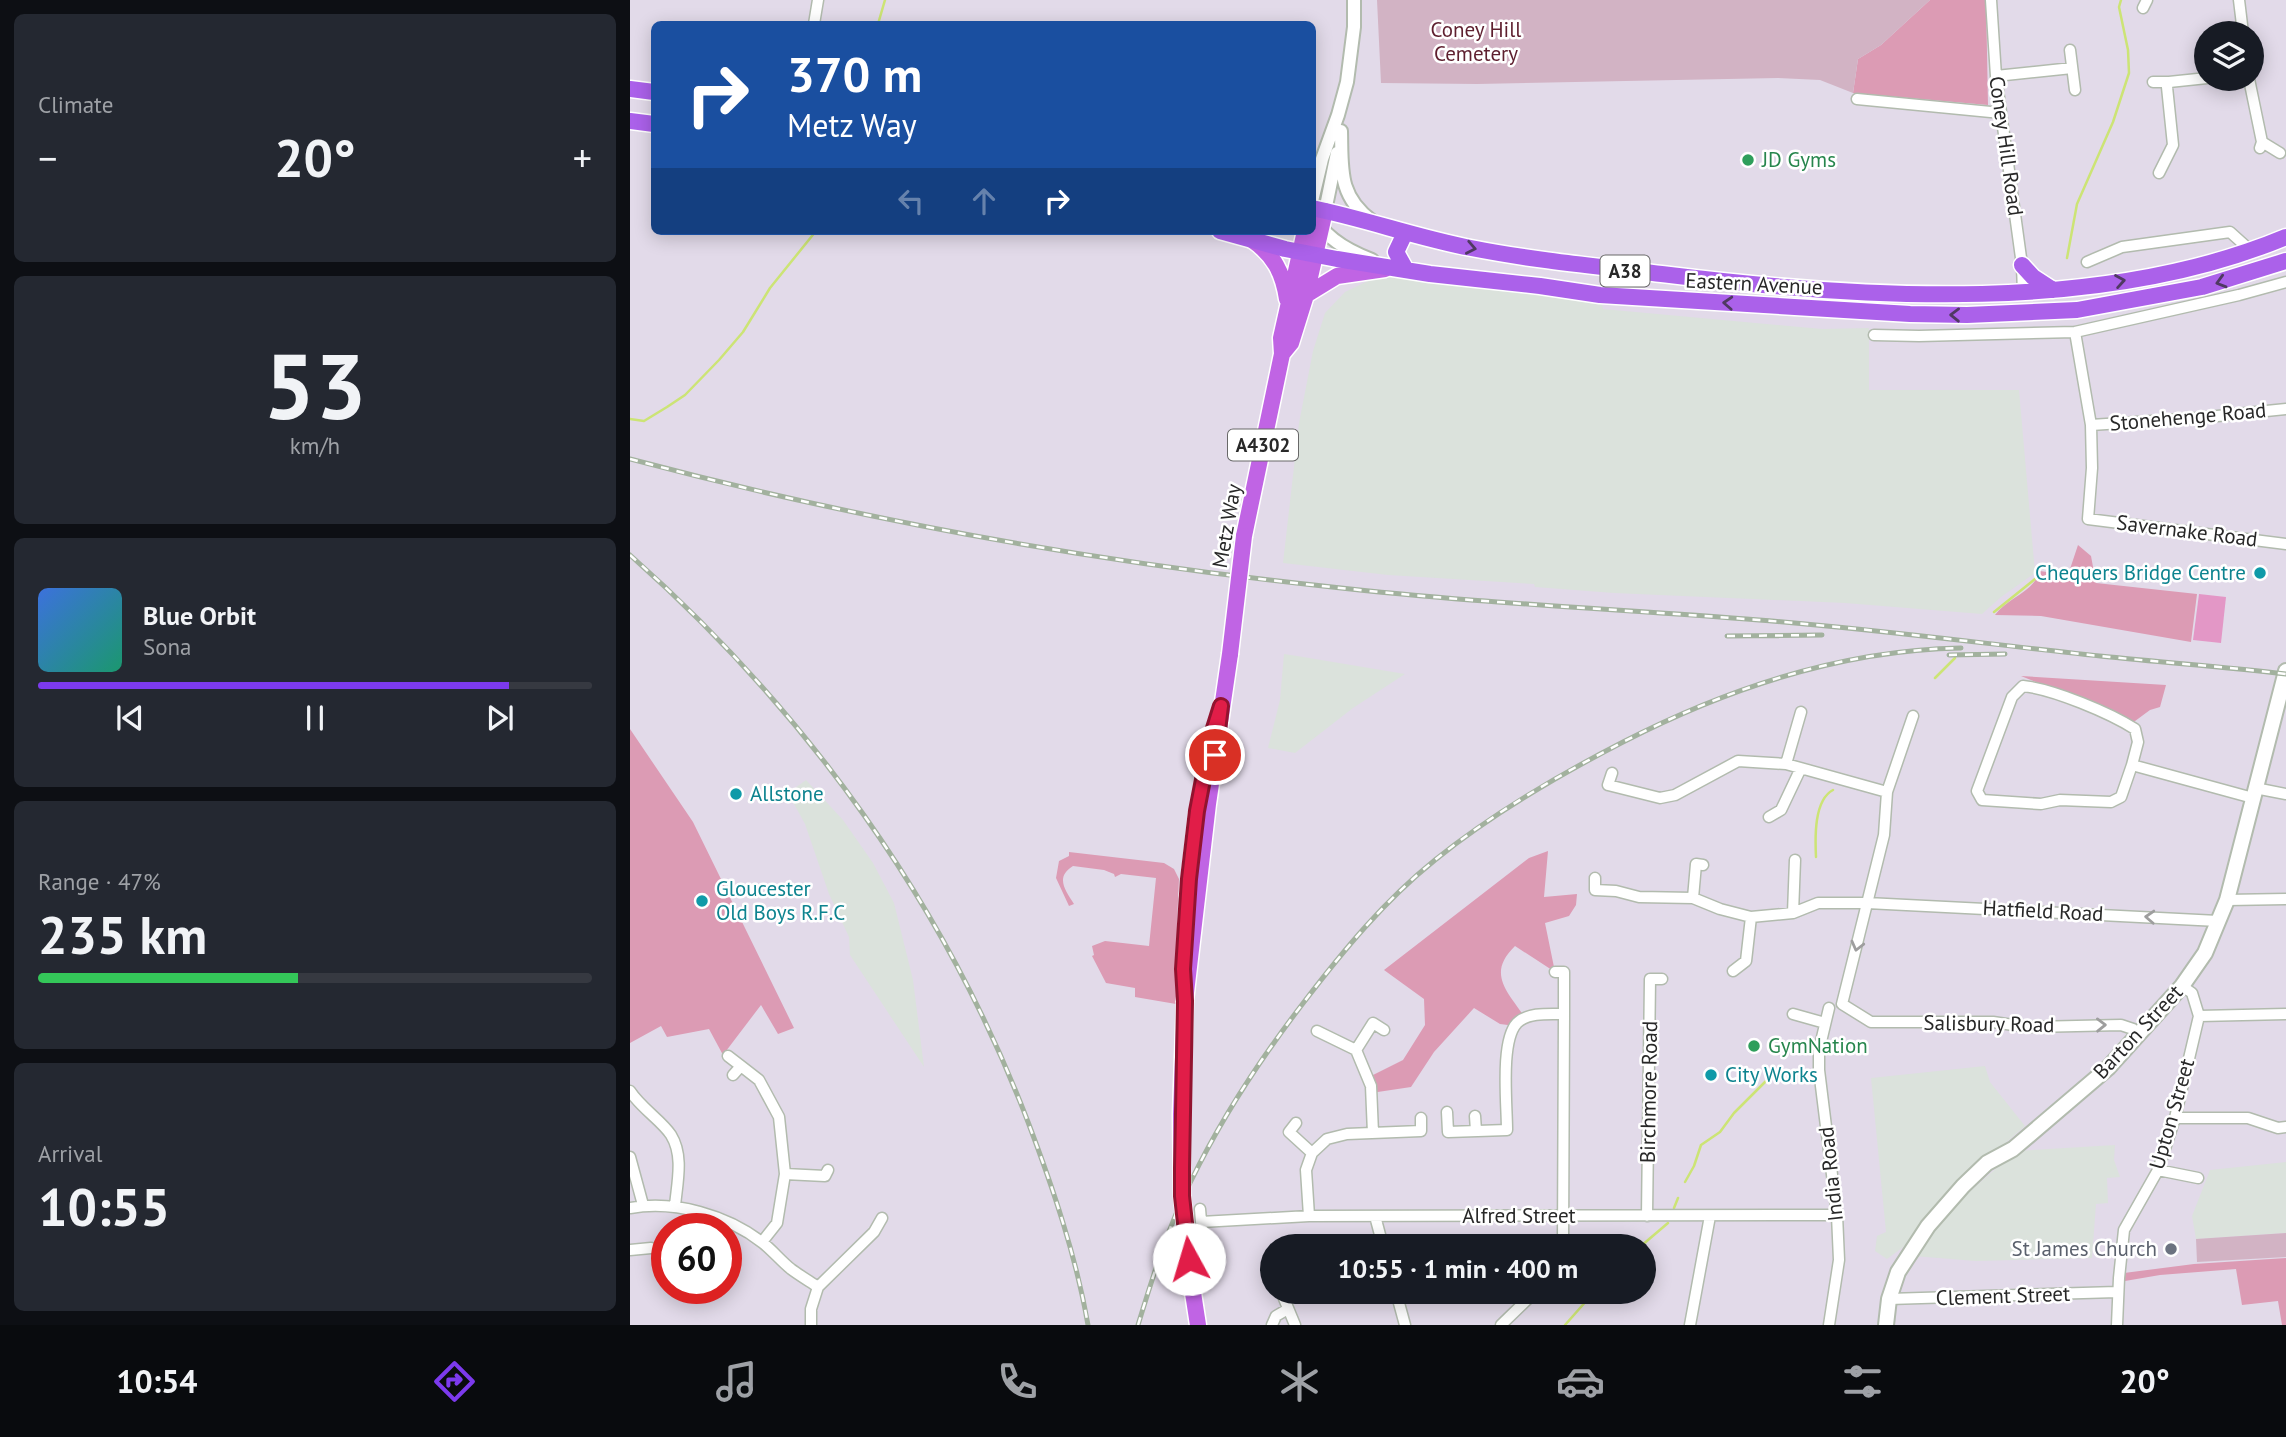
<!DOCTYPE html>
<html lang="en">
<head>
<meta charset="utf-8">
<style>
	body { margin:0; font-family:"PT Sans",sans-serif; background:#242831; color:#f1f3f6; height:100vh; display:flex; flex-direction:column; font-size:26px; white-space:nowrap }
	* { box-sizing:border-box; margin:0 }
	p { font-size:23px; color:#9ea1a6 }
	.icon { flex:none; width:38px; height:38px; fill:none; stroke:currentColor; stroke-width:2; stroke-linecap:round; stroke-linejoin:round }
	.map { position:relative; flex:1; overflow:hidden }
	.side { display:flex; flex-direction:column; gap:14px; padding:14px; background:#0d0f14; width:630px }
	.side>* { flex:none }
	.banner { position:absolute; left:21px; top:21px; width:665px; height:214px; border-radius:10px; box-shadow:0 4px 18px #0003; background:#1a4fa0; color:#fff; overflow:hidden }
	.controls { position:absolute; left:1564px; top:21px; display:grid; gap:14px }
	.controls a { display:grid; place-items:center; width:70px; height:70px; border-radius:50%; background:#171b24; box-shadow:0 4px 18px #0003; font-size:35px }
	.speed { position:absolute; left:21px; top:1213px; display:flex; gap:14px; font-size:35px; font-weight:700; text-align:center }
	.speed>* { display:grid; place-content:center; width:91px; height:91px; border-radius:50%; background:#171b24; box-shadow:0 4px 18px #0003; line-height:1 }
	.speed .limit { border:10px solid #d22; background:#fff; color:#111 }
	.pin { position:absolute; display:grid; place-items:center; width:60px; height:60px; color:#fff; margin:-30px; border:4px solid #fff; border-radius:50%; box-shadow:0 2px 7px #0007 }
	.me { position:absolute; width:77px; margin:-38px; rotate:354deg; stroke-linejoin:round; filter:drop-shadow(0 0 5px #0008) }
	.turn { display:flex; align-items:center; gap:24px; height:147px; padding:0 21px; font-size:32px }
	.turn .icon { width:91px; height:91px; stroke-width:2.5 }
	.turn b { display:block; font-size:49px; line-height:60px }
	.lanes { display:flex; align-items:center; height:66px; padding:0 21px; background:#0003; justify-content:center; gap:35px; direction:ltr }
	.lanes .off { opacity:.35 }
	.big { font-size:52px; font-weight:600; line-height:1.1 }
	.side .widget { flex:1; display:flex; flex-direction:column; justify-content:center; gap:10px; min-width:0; padding:0 24px; border-radius:10px; background:#242831 }
	.side .dial { align-items:center; gap:0 }
	.dial b { font-size:91px; line-height:1 }
	.song { display:flex; align-items:center; gap:21px }
	.cover { width:84px; height:84px; border-radius:10px; background:linear-gradient(135deg,hsl(220 70% 55%),hsl(160 70% 35%)) }
	.played { height:7px; border-radius:4px; background:linear-gradient(90deg,#7c3aed 85%,#363941 85%) }
	.keys { display:flex; justify-content:space-around; direction:ltr }
	.heat { display:flex; justify-content:space-between; align-items:center; font-size:38px; direction:ltr }
	.charge { height:10px; border-radius:5px; background:linear-gradient(90deg,#34c759 47%,#363941 0) }
	.trip { position:absolute; left:630px; top:1234px; width:396px; height:70px; border-radius:35px; background:#171b24; box-shadow:0 4px 18px #0003; font-weight:600; line-height:70px; text-align:center }
	.tab-bar { display:flex; height:112px; justify-content:space-around; align-items:center; background:#090b0e; color:#9ea1a6 }
	.tab-bar .icon { width:49px; height:49px }
	.tab-bar .on { color:#7c3aed }
	.tab-bar b { font-size:32px; color:#f1f3f6 }
	main { display:flex; flex:1; min-height:0 }
	.map>svg:first-child { display:block }
	.industrial { fill:#dbe2dc }
	.green { fill:#dc9bb4 }
	.cemetery { fill:#d2b3c4 }
	.pitch { fill:#e397c6 }
	.lines { fill:none; stroke-linecap:round; stroke-linejoin:round }
	.stream { stroke:#cce475; stroke-width:2.5 }
	.minor-casing { stroke:#b2bbae; stroke-width:13 }
	.tertiary-casing { stroke:#b2bbae; stroke-width:16 }
	.secondary-casing { stroke:#b2bbae; stroke-width:18 }
	.primary-casing { stroke:#fff; stroke-width:19 }
	.trunk-casing { stroke:#fff; stroke-width:19 }
	.minor { stroke:#fff; stroke-width:10 }
	.tertiary { stroke:#fff; stroke-width:12 }
	.secondary { stroke:#fff; stroke-width:14 }
	.primary { stroke:#c064e4; stroke-width:16 }
	.trunk { stroke:#ab61ea; stroke-width:16 }
	.rail-casing { stroke:#a2b19e; stroke-width:5 }
	.rail { stroke:#fff; stroke-width:2.5; stroke-dasharray:8; stroke-linecap:butt }
	.primary-bridge-casing { stroke:#fff; stroke-width:19; stroke-linecap:butt }
	.primary-bridge { stroke:#c064e4; stroke-width:16 }
	.oneway { stroke:#4f3962 }
	.oneway2 { stroke:#9e9e9e }
	.route-casing { stroke:#92132f; stroke-width:18 }
	.route { stroke:#e11d48; stroke-width:12 }
	.leisure-dot { fill:#2e9e5b; stroke:#fff; stroke-width:2.5 }
	.culture-dot { fill:#0f9aa8; stroke:#fff; stroke-width:2.5 }
	.worship-dot { fill:#6b7280; stroke:#fff; stroke-width:2.5 }
	.labels { text-anchor:middle; stroke-width:5; stroke-linejoin:round; paint-order:stroke }
	.shield { fill:#fff; stroke:#686868; stroke-width:2 }
	.shield-label { font-size:19px; font-weight:bold; fill:#282828 }
	.park-label { font-size:21px; fill:#5e1f2f; stroke:#fff }
	.street-label { font-size:21px; fill:#282828; stroke:#fff }
	.leisure-label { font-size:21px; fill:#27864d; stroke:#fff; text-anchor:start }
	.culture-label { font-size:21px; fill:#0d838f; stroke:#fff; text-anchor:start }
	.worship-label { font-size:21px; fill:#5b616d; stroke:#fff; text-anchor:end }
</style>
</head>
<body>
<main>
<section class="side">
<div class="widget"><p>Climate</p>
<div class="heat"><a>−</a><b class="big">20°</b><a>+</a></div>
</div>
<div class="widget dial"><b>53</b><p>km/h</p></div>
<div class="widget">
<div class="song"><i class="cover"></i><div><b>Blue Orbit</b><p>Sona</p></div></div>
<div class="played"></div>
<div class="keys"><svg class="icon" aria-label="previous" viewBox="0 0 24 24"><path d="M18 5L8 12l10 7zM5 5v14"/></svg><svg class="icon" aria-label="pause" viewBox="0 0 24 24"><path d="M8 5v14M16 5v14"/></svg><svg class="icon" aria-label="next" viewBox="0 0 24 24"><path d="M6 5l10 7-10 7zM19 5v14"/></svg></div>
</div>
<div class="widget"><p>Range · 47%</p><b class="big">235 km</b><div class="charge"></div></div>
<div class="widget"><p>Arrival</p><b class="big">10:55</b></div>
</section>
<div class="map">
<svg width="1656" height="1325" viewBox="0 0 1656 1325">
	<rect width="100%" height="100%" fill="#e2dae9"/>
	<path class="industrial" d="M 765,268 L 970,295 L 973,309 L 1192,329 L 1239,328 L 1239,390 L 1389,390 L 1405,573 L 1371,597 L 1352,614 L 1215,603 L 984,593 L 905,587 L 904,584 L 758,575 L 653,563 L 669,423 L 683,351 L 695,313 L 715,292 Z
		M 654,654 L 667,656 L 775,674 L 723,708 L 665,753 L 638,748 L 650,700 Z
		M 176,780 L 213,820 L 243,863 L 264,903 L 283,980 L 294,1067 L 220,955 L 219,937 L 199,894 L 175,824 L 158,793 Z
		M 1355,1066 L 1360,1082 L 1395,1126 L 1323,1189 L 1276,1245 L 1257,1259 L 1245,1251 L 1247,1236 L 1256,1232 L 1241,1078 Z
		M 1485,1145 L 1484,1160 L 1490,1177 L 1477,1178 L 1478,1203 L 1466,1204 L 1462,1258 L 1346,1261 L 1283,1256 L 1329,1201 L 1386,1151 Z
		M 1656,1162 L 1656,1233 L 1566,1239 L 1562,1216 L 1580,1170 Z"/>
	<path class="green" d="M 1300,0 L 1356,0 L 1358,105 L 1223,93 L 1228,59 L 1251,45 Z
		M 1448,545 L 1461,556 L 1466,583 L 1567,594 L 1561,642 L 1411,616 L 1365,615 C 1378,597 1403,593 1410,571 L 1438,575 Z
		M 1391,676 L 1536,685 L 1530,707 L 1520,710 L 1501,724 L 1471,708 Z
		M 0,729 L 63,822 L 164,1028 L 148,1034 L 131,1005 L 93,1055 L 79,1029 L 37,1037 L 31,1026 L 0,1043 Z
		M 918,851 L 914,897 L 947,894 L 946,905 L 939,916 L 915,923 L 925,972 L 885,946 C 856,974 878,992 896,1019 L 886,1026 L 870,1024 L 844,1008 L 804,1052 L 781,1087 L 741,1093 L 737,1078 L 773,1060 L 795,1025 L 794,999 L 754,970 L 899,858 Z
		M 439,852 L 534,863 L 544,869 L 549,879 L 547,922 L 550,945 L 546,1004 L 505,997 L 505,988 L 476,983 L 462,956 L 464,955 L 462,946 L 475,941 L 519,946 L 526,878 L 491,874 L 485,877 L 484,874 L 474,870 L 443,866 C 425,877 435,890 444,904 L 439,906 L 426,878 L 429,861 L 439,856 Z
		M 1656,1258 L 1656,1325 L 1652,1325 L 1648,1301 L 1612,1305 L 1606,1269 L 1530,1275 L 1495,1281 L 1494,1273 L 1564,1264 Z"/>
	<path class="cemetery" d="M 747,0 L 1300,0 L 1251,45 L 1228,59 L 1223,93 L 1190,80 L 1148,78 L 847,84 L 751,83 Z
		M 1656,1233 L 1656,1257 L 1567,1262 L 1566,1239 Z"/>
	<path class="pitch" d="M 1569,594 L 1596,597 L 1591,643 L 1563,640 Z"/>
	<g class="lines">
		<path class="stream" d="M 248,24 L 255,0
			M 1437,258 L 1447,204 L 1483,122 L 1499,73 L 1498,50 L 1489,7 L 1491,0
			M 0,419 L 14,421 L 37,407 L 55,395 L 89,360 L 113,332 L 140,288 L 186,231
			M 1364,612 L 1405,579
			M 1305,678 L 1325,658
			M 1186,857 C 1185,837 1184,800 1203,790
			M 1055,1182 L 1064,1166 L 1071,1145 L 1090,1132 L 1104,1113 L 1139,1078
			M 1044,1208 L 1048,1198
			M 1011,1246 L 1038,1223
			M 935,1325 L 958,1299 L 970,1292"/>
		<g class="minor-casing">
			<path id="minor" d="M 1361,0 L 1366,76 L 1392,265 L 1393,293
				M 1609,0 L 1613,33
				M 1513,8 L 1517,0
				M 184,24 L 188,0
				M 1440,50 L 1445,90
				M 1366,76 L 1442,68
				M 1619,79 L 1632,142 L 1630,148
				M 1523,82 L 1539,82
				M 1227,99 L 1371,113
				M 1632,142 L 1650,153
				M 1529,173 L 1543,145 L 1537,87 L 1539,82 L 1577,78
				M 1457,262 L 1492,247 L 1600,232 L 1620,250
				M 1445,332 L 1461,425 L 1462,468 L 1458,519 L 1656,544
				M 1244,335 L 1289,336 L 1445,332 L 1609,295 L 1656,282
				M 1461,425 L 1568,418 L 1656,409
				M 1283,716 L 1257,792 L 1254,835 L 1212,1004 L 1241,1022 L 1363,1022 L 1397,1027 L 1491,1025 L 1503,1029 L 1508,1035
				M 1156,764 L 1171,712
				M 1502,765 L 1508,742 L 1505,729 C 1480,713 1423,689 1393,686 L 1382,697 L 1347,791 L 1352,800 L 1411,804 L 1430,800 L 1481,802 L 1491,797 L 1502,765 L 1623,798
				M 982,773 L 978,785 L 1030,798 L 1045,795 L 1108,761 L 1156,764 L 1257,792
				M 1625,788 L 1656,794
				M 1139,817 L 1151,810 L 1170,770
				M 965,878 L 965,890 L 986,891 L 1009,897 L 1063,898 L 1090,909 L 1121,917 L 1163,913 L 1188,903 L 1237,903 L 1588,921
				M 1063,898 L 1066,864 L 1073,865
				M 1597,900 L 1656,899
				M 1163,913 L 1165,860
				M 1103,971 L 1116,961 L 1121,917
				M 1163,1014 L 1195,1023
				M 1569,1016 L 1656,1014
				M 687,1031 L 726,1050 L 741,1086 L 743,1133
				M 726,1050 L 743,1023 L 754,1030
				M 98,1056 L 111,1066
				M 103,1075 L 111,1066 L 129,1080 L 149,1117 L 155,1174 L 147,1223 L 132,1242
				M 0,1091 C 11,1108 32,1121 41,1135 C 54,1156 47,1183 45,1206
				M 817,1112 L 818,1132 L 877,1130 C 877,1104 870,1041 887,1023 C 898,1012 920,1014 934,1014 L 934,972 L 925,972
				M 845,1116 L 846,1131
				M 1545,1118 L 1618,1118 L 1648,1128 L 1656,1127
				M 666,1123 L 659,1132 L 682,1153
				M 0,1157 L 13,1205
				M 1528,1170 L 1568,1178
				M 155,1174 L 195,1176 L 198,1170
				M 0,1208 C 45,1200 97,1215 133,1243 C 143,1251 151,1261 161,1269 C 169,1275 179,1281 188,1287
				M 570,1209 L 572,1233
				M 679,1216 L 676,1170 L 682,1153 L 697,1139 L 717,1134 L 791,1131 L 791,1118
				M 745,1216 L 753,1246
				M 1017,1216 L 1020,979 L 1032,979
				M 571,1222 L 679,1216 L 1207,1215
				M 75,1228 L 78,1215
				M 933,1246 L 934,1014
				M 0,1250 L 21,1248
				M 766,1292 L 775,1325
				M 653,1296 L 665,1325
				M 1259,1299 L 1487,1292
				M 181,1325 L 181,1309 L 188,1287 L 244,1232 L 252,1218
				M 642,1325 L 646,1316 L 658,1309
				M 871,1325 L 905,1292
				M 1060,1325 L 1080,1216
				M 1199,1325 L 1209,1260 L 1207,1215 L 1189,1070 L 1189,1050 L 1199,1008
				M 1487,1325 L 1489,1278 L 1494,1230 L 1528,1170 L 1545,1118 L 1569,1016 L 1562,993 L 1552,986"/>
		</g>
		<g class="tertiary-casing">
			<path id="tertiary" d="M 711,131 C 712,169 708,196 742,221
				M 682,201 L 692,159 L 708,115 L 717,82 L 724,27 L 724,0
				M 695,211 L 707,153
				M 682,212 C 692,237 718,251 742,260"/>
		</g>
		<g class="secondary-casing">
			<path id="secondary" d="M 1256,1325 L 1259,1299 L 1268,1272 L 1298,1226 L 1333,1186 L 1357,1163 L 1383,1149 L 1478,1068 L 1552,986 L 1575,953 L 1597,900 L 1656,671"/>
		</g>
		<g class="primary-casing">
			<path id="primary" d="M 622,240 C 644,255 653,273 657,299
				M 676,295 L 707,276 L 755,269
				M 652,354 L 661,343 L 676,295 L 695,211
				M 614,536 L 652,354 L 651,338 L 675,231
				M 558,896 L 567,814
				M 555,1001 L 578,804 L 600,654
				M 561,1280 L 568,1325"/>
		</g>
		<g class="trunk-casing">
			<path id="trunk" d="M 0,89 L 24,92
				M 0,121 L 24,124
				M 682,208 C 736,219 788,238 841,248 C 907,261 974,267 1040,275 C 1235,299 1472,314 1656,237
				M 590,231 L 655,249 L 707,259 L 800,274 L 910,286 L 970,295 L 1280,314 L 1337,315 L 1447,310 L 1572,287 L 1656,261
				M 775,233 L 766,252 L 776,270
				M 1392,265 L 1403,277 L 1423,290"/>
		</g>
		<use href="#minor" class="minor"/>
		<use href="#tertiary" class="tertiary"/>
		<use href="#secondary" class="secondary"/>
		<use href="#primary" class="primary"/>
		<use href="#trunk" class="trunk"/>
		<g class="rail-casing">
			<path id="rail" d="M 0,459 C 230,520 465,562 702,587 C 844,603 987,609 1129,620 C 1247,629 1363,645 1480,657 C 1539,663 1598,667 1656,674
				M 0,555 C 176,711 314,902 398,1122 C 423,1188 446,1256 458,1325
				M 1097,636 L 1192,635
				M 1319,655 L 1375,654
				M 508,1325 C 523,1276 538,1227 561,1181 C 592,1117 631,1058 674,1002 C 713,951 754,901 805,860 C 863,813 927,776 993,742 C 1098,688 1212,650 1331,648"/>
		</g>
		<use href="#rail" class="rail"/>
		<g class="primary-bridge-casing">
			<path id="primary-bridge" d="M 600,654 L 614,536
				M 555,1001 L 551,1114 L 552,1196 L 561,1280"/>
		</g>
		<use href="#primary-bridge" class="primary-bridge"/>
	</g>
	<defs><path id="oneway-chevron" d="M-2-3.5L2.5 0L-2 3.5" fill="none" stroke-width="1.6" stroke-linecap="round" stroke-linejoin="round" transform="scale(1.75)"/></defs>
	<g class="oneway">
		<use href="#oneway-chevron" transform="translate(841 248) rotate(11)"/>
		<use href="#oneway-chevron" transform="translate(1490 281) rotate(-10)"/>
		<use href="#oneway-chevron" transform="translate(1591 282) rotate(164)"/>
		<use href="#oneway-chevron" transform="translate(1098 303) rotate(-177)"/>
		<use href="#oneway-chevron" transform="translate(1325 315) rotate(-179)"/>
	</g>
	<g class="oneway2">
		<use href="#oneway-chevron" transform="translate(1520 917) rotate(-177)"/>
		<use href="#oneway-chevron" transform="translate(1227 946) rotate(104)"/>
		<use href="#oneway-chevron" transform="translate(1471 1025) rotate(-1)"/>
	</g>
	<g class="lines">
		<g class="route-casing">
			<path id="route" d="M 559,1259 L 552,1196 L 552,1168 L 555,1001 L 553,969 L 559,879 L 567,811 L 581,738 L 591,706 L 585,755"/>
		</g>
		<use href="#route" class="route"/>
	</g>
	<g class="leisure-dot">
		<circle cx="1118" cy="160" r="7"/>
		<circle cx="1124" cy="1046" r="7"/>
	</g>
	<g class="culture-dot">
		<circle cx="1630" cy="573" r="7"/>
		<circle cx="106" cy="794" r="7"/>
		<circle cx="72" cy="901" r="7"/>
		<circle cx="1081" cy="1075" r="7"/>
	</g>
	<circle class="worship-dot" cx="1541" cy="1249" r="7"/>
	<g class="labels">
		<g class="shield">
			<rect x="970.5" y="255.5" width="49" height="31" rx="5"/>
			<rect x="598" y="429.5" width="70" height="31" rx="5"/>
		</g>
		<g class="shield-label">
			<text x="995" y="278">A38</text>
			<text x="633" y="452">A4302</text>
		</g>
		<g class="park-label">
			<text x="846" y="37">Coney Hill<tspan x="846" dy="24">Cemetery</tspan></text>
		</g>
		<g class="street-label">
			<text transform="translate(1376 146) rotate(82)" y="7">Coney Hill Road</text>
			<text transform="translate(1124 284) rotate(3)" y="7">Eastern Avenue</text>
			<text transform="translate(1558 417) rotate(-5)" y="7">Stonehenge Road</text>
			<text transform="translate(597 526) rotate(-80)" y="7">Metz Way</text>
			<text transform="translate(1557 531) rotate(7)" y="7">Savernake Road</text>
			<text transform="translate(1413 911) rotate(3)" y="7">Hatfield Road</text>
			<text transform="translate(1359 1024) rotate(1)" y="7">Salisbury Road</text>
			<text transform="translate(1508 1032) rotate(-47)" y="7">Barton Street</text>
			<text transform="translate(1019 1092) rotate(-89)" y="7">Birchmore Road</text>
			<text transform="translate(1542 1114) rotate(-74)" y="7">Upton Street</text>
			<text transform="translate(1201 1174) rotate(-96)" y="7">India Road</text>
			<text x="889" y="1223">Alfred Street</text>
			<text transform="translate(1373 1296) rotate(-2)" y="7">Clement Street</text>
		</g>
		<g class="leisure-label">
			<text x="1132" y="167">JD Gyms</text>
			<text x="1138" y="1053">GymNation</text>
		</g>
		<g class="culture-label">
			<text x="1616" y="580" text-anchor="end">Chequers Bridge Centre</text>
			<text x="120" y="801">Allstone</text>
			<text x="86" y="896">Gloucester<tspan x="86" dy="24">Old Boys R.F.C</tspan></text>
			<text x="1095" y="1082">City Works</text>
		</g>
		<g class="worship-label">
			<text x="1527" y="1256">St James Church</text>
		</g>
	</g>
</svg>
<div class="controls">
<a><svg class="icon" aria-label="layers" viewBox="0 0 24 24"><path d="M12 4l9 5-9 5-9-5zM3 14l9 5 9-5"/></svg></a>
</div>
<div class="speed"><div class="limit">60</div></div>
<div class="pin" style="left:585px;top:755px;background:#d93025"><svg class="icon" aria-label="arrive" viewBox="0 0 24 24"><path d="M6 21V4h12l-3 4 3 4H6"/></svg></div>
<svg class="me" style="left:559px;top:1259px" viewBox="-20 -20 40 40"><circle r="19" fill="#fff"/><path d="M0-13L10 11 0 6-10 11z" fill="#e11d48"/></svg>
<div class="trip">10:55 · 1 min · 400 m</div>
<div class="banner">
<div class="turn"><svg class="icon" aria-label="right" viewBox="0 0 24 24"><path d="M7 20v-9h11M14 6l5 5-5 5"/></svg><div><b>370 m</b>Metz Way</div></div>
<div class="lanes"><svg class="icon off" aria-label="left" viewBox="0 0 24 24"><path d="M17 20v-9H6M10 6l-5 5 5 5"/></svg><svg class="icon off" aria-label="ahead" viewBox="0 0 24 24"><path d="M12 20V5M6 11l6-6 6 6"/></svg><svg class="icon" aria-label="right" viewBox="0 0 24 24"><path d="M7 20v-9h11M14 6l5 5-5 5"/></svg></div>
</div>
</div>
</main>
<nav class="tab-bar">
<b>10:54</b>
<svg class="icon on" aria-label="directions" viewBox="0 0 24 24"><path d="M12 3l9 9-9 9-9-9zM9 14v-3h6M13 9l2 2-2 2"/></svg>
<svg class="icon" aria-label="music" viewBox="0 0 24 24"><path d="M9 18V5l10-2v13"/><circle cx="6" cy="18" r="3"/><circle cx="16" cy="16" r="3"/></svg>
<svg class="icon" aria-label="phone" viewBox="0 0 24 24"><path d="M5 4h4l2 5-3 2q2 4 5 5l2-3 5 2v4C11 20 4 13 5 4z"/></svg>
<svg class="icon" aria-label="climate" viewBox="0 0 24 24"><path d="M12 3v18M4 7l16 10M4 17L20 7"/></svg>
<svg class="icon" aria-label="car" viewBox="0 0 24 24"><path d="M5 17H2v-5l4-1 3-4h7l3 4 3 1v5h-3M9 17h6M6 11h13"/><circle cx="7" cy="17" r="2"/><circle cx="17" cy="17" r="2"/></svg>
<svg class="icon" aria-label="filters" viewBox="0 0 24 24"><path d="M4 7h16M4 17h16"/><circle cx="9" cy="7" r="2"/><circle cx="15" cy="17" r="2"/></svg>
<b>20°</b>
</nav>
</body>
</html>
